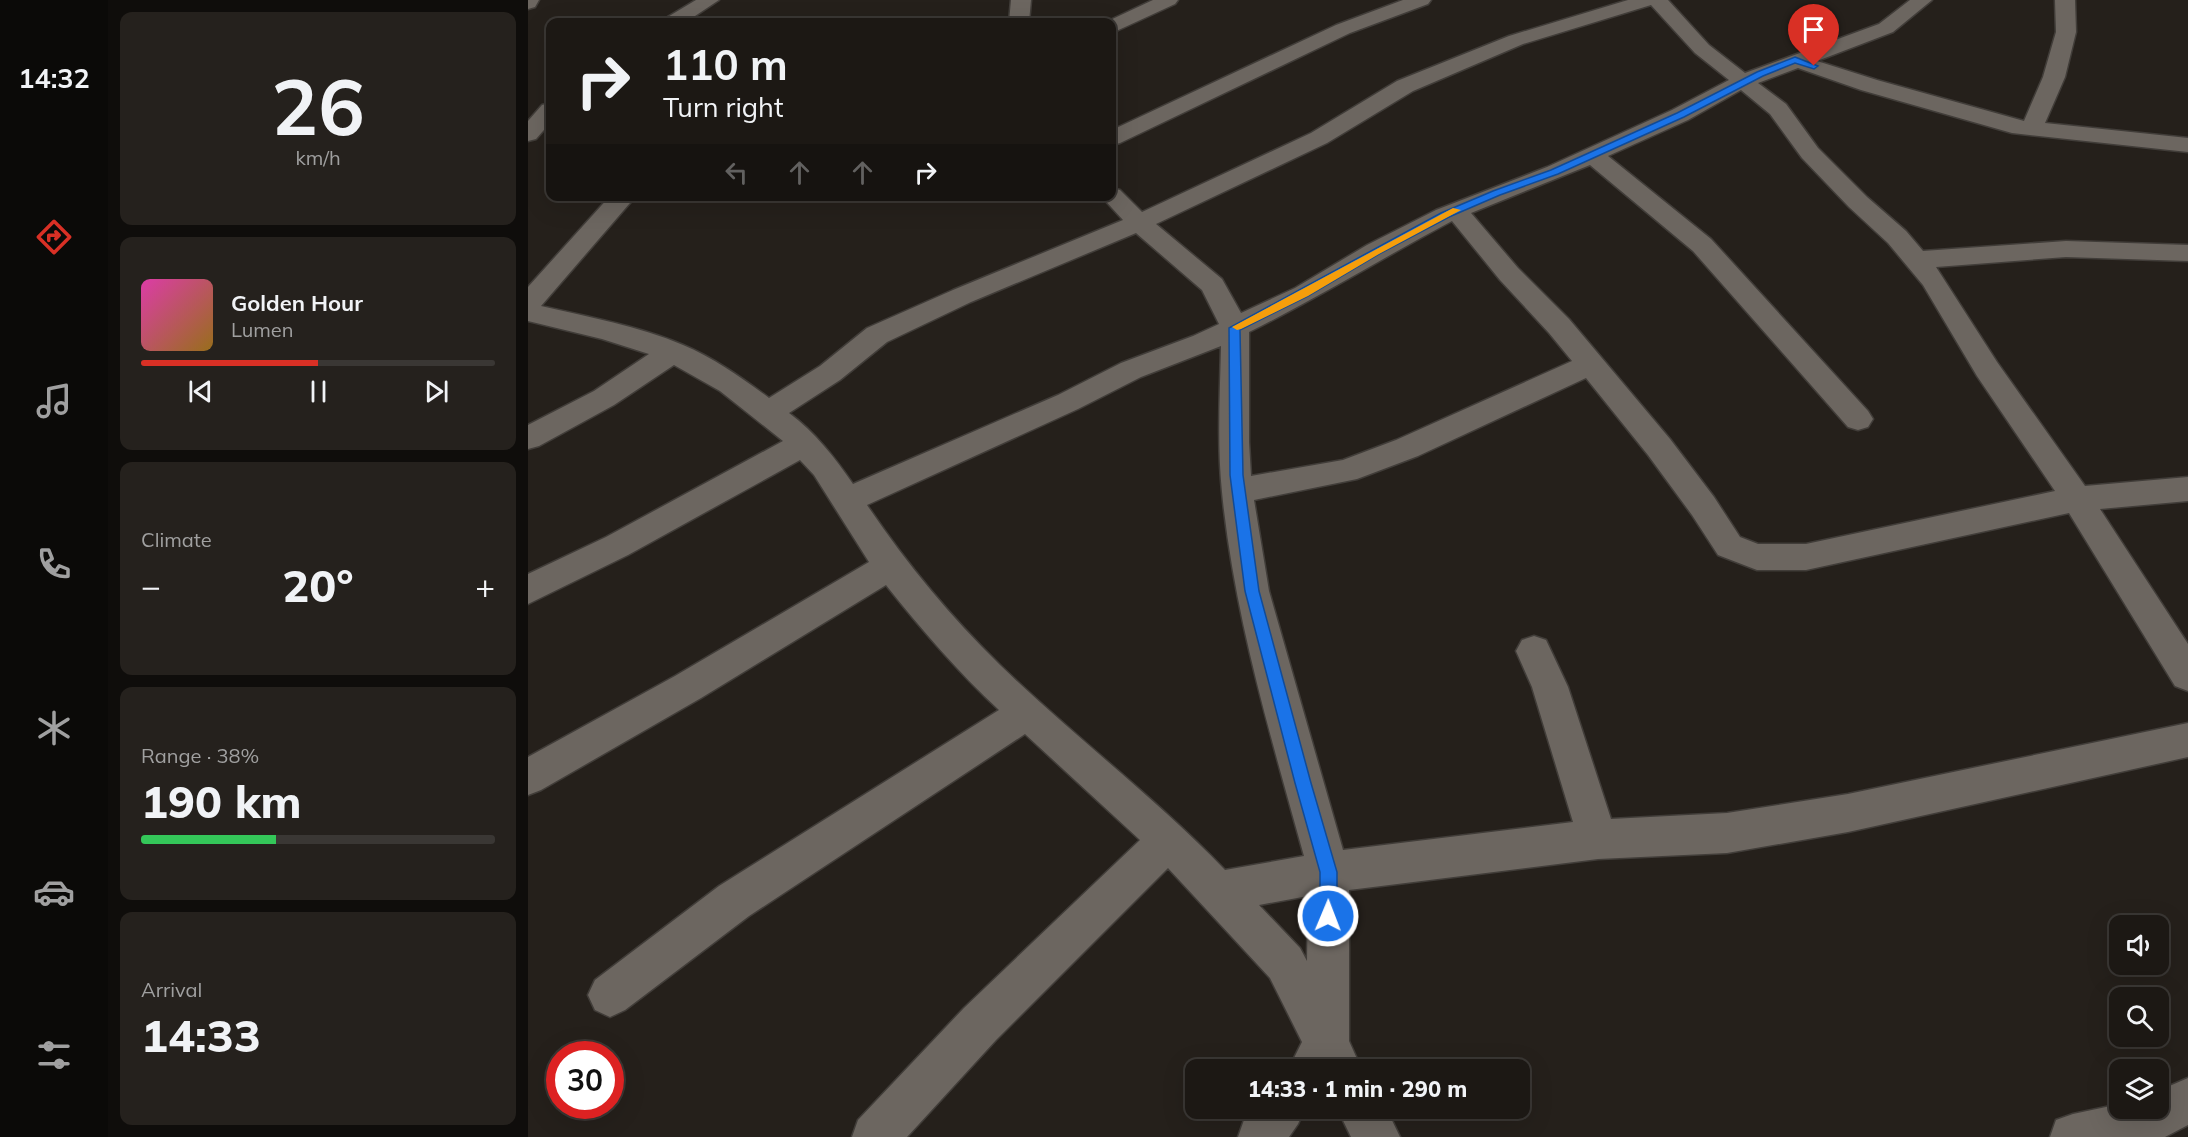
<!DOCTYPE html>
<html lang="en">
<head>
<meta charset="utf-8">
<style>
	body { margin:0; font-family:Mulish,sans-serif; background:#25211d; color:#f1f3f6; height:100vh; display:flex; flex-direction:column; font-size:22px; white-space:nowrap }
	* { box-sizing:border-box; margin:0 }
	p { font-size:20px; color:#a0a0a0 }
	.icon { flex:none; width:33px; height:33px; fill:none; stroke:currentColor; stroke-width:2; stroke-linecap:round; stroke-linejoin:round }
	.map { position:relative; flex:1; overflow:hidden }
	.side { display:flex; flex-direction:column; gap:12px; padding:12px; background:#0f0d0b; width:420px }
	.side>* { flex:none }
	.banner { position:absolute; left:18px; top:18px; width:570px; height:183px; border-radius:12px; box-shadow:0 6px 24px #0002,0 0 0 2px #3a3734; background:#1c1814; color:#f1f3f6; overflow:hidden }
	.controls { position:absolute; left:1581px; top:915px; display:grid; gap:12px }
	.controls a { display:grid; place-items:center; width:60px; height:60px; border-radius:12px; background:#1c1814; box-shadow:0 6px 24px #0002,0 0 0 2px #3a3734; font-size:30px }
	.speed { position:absolute; left:18px; top:1041px; display:flex; gap:12px; font-size:30px; font-weight:700; text-align:center }
	.speed>* { display:grid; place-content:center; width:78px; height:78px; border-radius:50%; background:#1c1814; box-shadow:0 6px 24px #0002,0 0 0 2px #3a3734; line-height:1 }
	.speed .limit { border:9px solid #d22; background:#fff; color:#111 }
	.pin { position:absolute; display:grid; place-items:center; width:51px; height:51px; color:#fff; margin:-62px -26px; border-radius:50% 50% 50% 0; rotate:-45deg; box-shadow:0 0 6px #0007 }
	.pin .icon { rotate:45deg }
	.me { position:absolute; width:66px; margin:-33px; rotate:1deg; stroke-linejoin:round; filter:drop-shadow(0 0 4px #0008) }
	.turn { display:flex; align-items:center; gap:21px; height:126px; padding:0 18px; font-size:27px }
	.turn .icon { width:78px; height:78px; stroke-width:2.5 }
	.turn b { display:block; font-size:42px; line-height:51px }
	.lanes { display:flex; align-items:center; height:57px; padding:0 18px; background:#0003; justify-content:center; gap:30px; direction:ltr }
	.lanes .off { opacity:.35 }
	.big { font-size:45px; font-weight:800; line-height:1.1 }
	.side .card { flex:1; display:flex; flex-direction:column; justify-content:center; gap:9px; min-width:0; padding:0 21px; border-radius:12px; background:#25211d }
	.side .dial { align-items:center; gap:0 }
	.dial b { font-size:78px; line-height:1 }
	.song { display:flex; align-items:center; gap:18px }
	.cover { width:72px; height:72px; border-radius:9px; background:linear-gradient(135deg,hsl(320 70% 55%),hsl(40 70% 35%)) }
	.played { height:6px; border-radius:3px; background:linear-gradient(90deg,#d93025 50%,#3a3734 50%) }
	.keys { display:flex; justify-content:space-around; direction:ltr }
	.heat { display:flex; justify-content:space-between; align-items:center; font-size:33px; direction:ltr }
	.charge { height:9px; border-radius:4px; background:linear-gradient(90deg,#34c759 38%,#3a3734 0) }
	.trip { position:absolute; left:657px; top:1059px; width:345px; height:60px; border-radius:12px; background:#1c1814; box-shadow:0 6px 24px #0002,0 0 0 2px #3a3734; font-weight:800; line-height:60px; text-align:center }
	main { display:flex; flex:1; min-height:0 }
	.dock { display:flex; flex-direction:column; width:108px; justify-content:space-around; align-items:center; background:#0b0a08; color:#a0a0a0 }
	.dock .icon { width:42px; height:42px }
	.dock .active { color:#d93025 }
	.dock b { font-size:27px; color:#f1f3f6 }
	.map>svg:first-child { display:block }
	.lines { fill:none; stroke-linecap:round; stroke-linejoin:round }
	.minor-casing { stroke:#413d39; stroke-width:3 }
	.minor { fill:#6c6660; fill-rule:evenodd }
	.route { fill:#1a73e8; stroke:#114b97; stroke-width:1.5 }
	.slow { fill:#f59e0b }
</style>
</head>
<body>
<main>
<nav class="dock">
<b>14:32</b>
<svg class="icon active" aria-label="directions" viewBox="0 0 24 24"><path d="M12 3l9 9-9 9-9-9zM9 14v-3h6M13 9l2 2-2 2"/></svg>
<svg class="icon" aria-label="music" viewBox="0 0 24 24"><path d="M9 18V5l10-2v13"/><circle cx="6" cy="18" r="3"/><circle cx="16" cy="16" r="3"/></svg>
<svg class="icon" aria-label="phone" viewBox="0 0 24 24"><path d="M5 4h4l2 5-3 2q2 4 5 5l2-3 5 2v4C11 20 4 13 5 4z"/></svg>
<svg class="icon" aria-label="climate" viewBox="0 0 24 24"><path d="M12 3v18M4 7l16 10M4 17L20 7"/></svg>
<svg class="icon" aria-label="car" viewBox="0 0 24 24"><path d="M5 17H2v-5l4-1 3-4h7l3 4 3 1v5h-3M9 17h6M6 11h13"/><circle cx="7" cy="17" r="2"/><circle cx="17" cy="17" r="2"/></svg>
<svg class="icon" aria-label="filters" viewBox="0 0 24 24"><path d="M4 7h16M4 17h16"/><circle cx="9" cy="7" r="2"/><circle cx="15" cy="17" r="2"/></svg>
</nav>
<section class="side">
<div class="card dial"><b>26</b><p>km/h</p></div>
<div class="card">
<div class="song"><i class="cover"></i><div><b>Golden Hour</b><p>Lumen</p></div></div>
<div class="played"></div>
<div class="keys"><svg class="icon" aria-label="previous" viewBox="0 0 24 24"><path d="M18 5L8 12l10 7zM5 5v14"/></svg><svg class="icon" aria-label="pause" viewBox="0 0 24 24"><path d="M8 5v14M16 5v14"/></svg><svg class="icon" aria-label="next" viewBox="0 0 24 24"><path d="M6 5l10 7-10 7zM19 5v14"/></svg></div>
</div>
<div class="card"><p>Climate</p>
<div class="heat"><a>−</a><b class="big">20°</b><a>+</a></div>
</div>
<div class="card"><p>Range · 38%</p><b class="big">190 km</b><div class="charge"></div></div>
<div class="card"><p>Arrival</p><b class="big">14:33</b></div>
</section>
<div class="map">
<svg width="1660" height="1137" viewBox="0 0 1660 1137">
	<rect width="100%" height="100%" fill="#25201b"/>
	<g class="lines">
		<g class="minor-casing">
			<path id="minor" d="M 0,0 L 11,0 L 7,7 L 0,9 Z
				M 168,0 L 191,0 L 158,22 L 135,22 L 138,18 Z
				M 483,0 L 503,0 L 501,22 L 481,22 Z
				M 625,0 L 650,0 L 647,4 L 584,33 L 584,22 L 578,22 Z
				M 875,0 L 903,0 L 900,4 L 822,33 L 592,143 L 584,145 L 584,130 L 808,25 Z
				M 1100,0 L 1140,0 L 1181,45 L 1217,73 L 1351,24 L 1382,0 L 1404,0 L 1365,32 L 1289,61 L 1349,80 L 1496,121 L 1515,77 L 1528,32 L 1527,0 L 1547,0 L 1548,32 L 1537,77 L 1517,123 L 1660,138 L 1660,152 L 1484,133 L 1333,90 L 1270,68 L 1230,83 L 1258,104 L 1290,148 L 1339,197 L 1378,231 L 1395,251 L 1538,241 L 1660,245 L 1660,261 L 1538,257 L 1408,267 L 1469,362 L 1557,486 L 1660,477 L 1660,501 L 1572,509 L 1660,644 L 1660,691 L 1647,686 L 1541,513 L 1278,570 L 1229,570 L 1190,555 L 1164,515 L 1120,455 L 1058,378 L 890,456 L 829,479 L 726,500 L 741,591 L 815,850 L 1045,822 L 1004,687 L 988,651 L 994,640 L 1006,636 L 1018,640 L 1040,687 L 1083,819 L 1199,813 L 1320,794 L 1660,723 L 1660,757 L 1320,832 L 1199,853 L 1070,859 L 821,890 L 821,1041 L 834,1070 L 760,1070 L 774,1042 L 742,978 L 640,868 L 468,1040 L 379,1137 L 324,1137 L 330,1120 L 436,1008 L 612,840 L 497,734 L 221,916 L 97,1010 L 82,1017 L 67,1010 L 60,995 L 67,980 L 191,886 L 471,710 C 430,672 393,629 358,585 L 173,698 L 13,790 L 0,795 L 0,757 L 147,676 L 341,562 L 286,475 L 272,460 L 100,555 L 0,604 L 0,574 L 78,537 L 255,441 L 192,391 L 146,365 L 86,405 L 11,446 L 0,449 L 0,425 L 66,391 L 121,354 L 74,339 L 0,321 L 0,287 L 82,196 L 108,196 L 13,306 C 60,317 111,326 155,345 C 186,358 214,378 241,398 L 292,366 L 339,328 L 425,290 L 595,220 L 573,196 L 584,196 L 584,188 L 592,190 L 614,212 L 783,133 L 869,81 L 981,36 ZM 1123,5 L 1167,53 L 1201,80 L 1144,110 L 1019,167 L 908,210 L 839,245 L 767,288 L 713,313 L 694,279 L 628,224 L 799,143 L 885,91 L 995,44 ZM 1213,90 L 1242,114 L 1274,158 L 1321,207 L 1360,243 L 1395,285 L 1449,376 L 1527,491 L 1278,544 L 1230,544 L 1212,537 L 1186,497 L 1142,439 L 1041,319 L 990,268 L 943,213 L 1062,165 L 1165,251 L 1320,427 L 1330,430 L 1340,427 L 1345,419 L 1340,411 L 1183,239 L 1080,156 L 1160,120 ZM 924,221 L 972,280 L 1021,333 L 1044,361 L 868,440 L 815,460 L 723,476 L 721,442 L 721,332 C 790,298 856,257 924,221 ZM 608,233 L 674,290 L 691,324 L 665,336 L 593,363 L 530,395 L 325,484 C 307,458 287,432 261,413 L 312,380 L 359,342 L 443,302 ZM 693,346 C 692,394 689,443 694,492 C 706,615 743,737 776,856 L 697,870 C 627,797 545,736 472,665 C 422,616 378,563 339,505 L 550,409 L 613,377 ZM 780,896 L 779,961 L 772,948 L 731,905 Z
				M 22,103 L 22,123 L 8,139 L 0,141 L 0,121 L 14,105 Z
				M 1660,1078 L 1660,1125 L 1637,1137 L 1522,1137 L 1528,1120 L 1545,1114 L 1592,1104 L 1592,1108 L 1630,1108 L 1630,1091 Z
				M 725,1108 L 777,1108 L 770,1124 L 761,1137 L 710,1137 L 716,1120 Z
				M 809,1108 L 858,1108 L 872,1137 L 823,1137 Z"/>
		</g>
		<use href="#minor" class="minor"/>
	</g>
	<path class="route" d="M 1267,57 L 1290,66 L 1286,69 L 1267,63 L 1235,76 L 1156,117 L 1030,174 L 972,195 L 921,217 L 851,254 L 780,296 L 712,330 L 715,475 L 731,591 L 783,783 L 809,872 L 809,916 L 806,922 L 800,924 L 794,922 L 792,916 L 792,872 L 767,783 L 717,591 L 702,475 L 701,328 L 913,213 L 965,191 L 1023,170 L 1149,113 L 1229,72 Z"/>
	<path class="slow" d="M 925,208 L 933,210 L 851,254 L 780,296 L 713,329 L 709,330 L 704,327 Z"/>
</svg>
<div class="controls">
<a><svg class="icon" aria-label="sound" viewBox="0 0 24 24"><path d="M4 9h4l5-4v14l-5-4H4zM17 9q2 3 0 6"/></svg></a>
<a><svg class="icon" aria-label="search" viewBox="0 0 24 24"><circle cx="10" cy="10" r="6"/><path d="M15 15l6 6"/></svg></a>
<a><svg class="icon" aria-label="layers" viewBox="0 0 24 24"><path d="M12 4l9 5-9 5-9-5zM3 14l9 5 9-5"/></svg></a>
</div>
<div class="speed"><div class="limit">30</div></div>
<div class="pin" style="left:1286px;top:66px;background:#d93025"><svg class="icon" aria-label="arrive" viewBox="0 0 24 24"><path d="M6 21V4h12l-3 4 3 4H6"/></svg></div>
<svg class="me" style="left:800px;top:916px" viewBox="-20 -20 40 40"><circle r="17" fill="#1a73e8" stroke="#fff" stroke-width="3"/><path d="M0-11L8 9 0 5-8 9z" fill="#fff"/></svg>
<div class="trip">14:33 · 1 min · 290 m</div>
<div class="banner">
<div class="turn"><svg class="icon" aria-label="right" viewBox="0 0 24 24"><path d="M7 20v-9h11M14 6l5 5-5 5"/></svg><div><b>110 m</b>Turn right</div></div>
<div class="lanes"><svg class="icon off" aria-label="left" viewBox="0 0 24 24"><path d="M17 20v-9H6M10 6l-5 5 5 5"/></svg><svg class="icon off" aria-label="ahead" viewBox="0 0 24 24"><path d="M12 20V5M6 11l6-6 6 6"/></svg><svg class="icon off" aria-label="ahead" viewBox="0 0 24 24"><path d="M12 20V5M6 11l6-6 6 6"/></svg><svg class="icon" aria-label="right" viewBox="0 0 24 24"><path d="M7 20v-9h11M14 6l5 5-5 5"/></svg></div>
</div>
</div>
</main>
</body>
</html>
